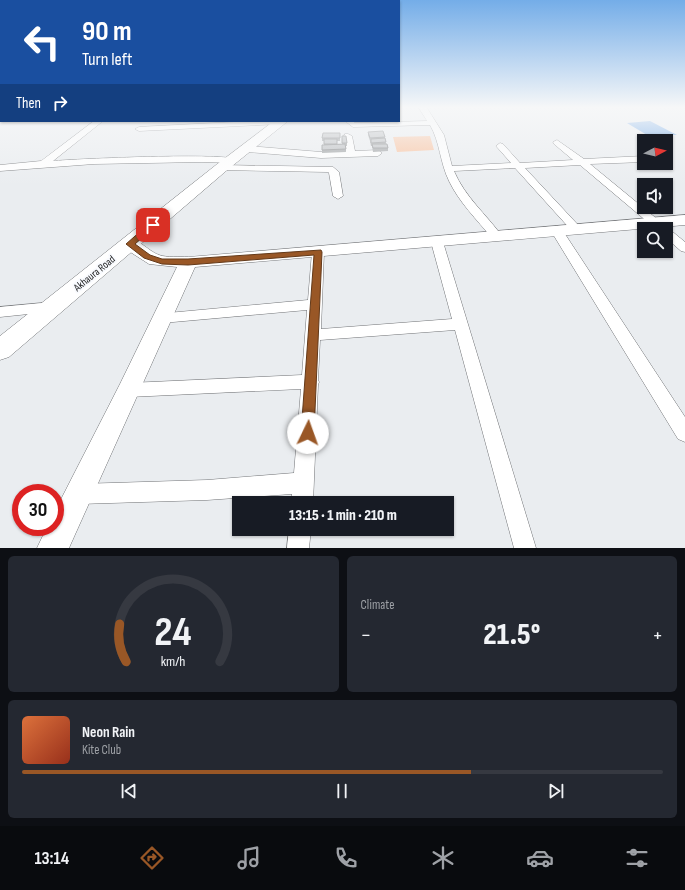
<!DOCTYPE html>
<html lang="en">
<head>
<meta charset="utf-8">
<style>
	body { margin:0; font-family:"Sofia Sans Condensed",sans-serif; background:#242831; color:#f1f3f6; height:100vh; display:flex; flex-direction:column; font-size:15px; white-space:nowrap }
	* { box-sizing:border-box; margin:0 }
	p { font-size:13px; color:#9ea1a6 }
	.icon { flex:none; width:22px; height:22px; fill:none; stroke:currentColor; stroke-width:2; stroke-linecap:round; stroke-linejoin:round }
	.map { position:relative; height:548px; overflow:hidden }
	.details { display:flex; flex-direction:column; gap:8px; padding:8px; background:#0d0f14; flex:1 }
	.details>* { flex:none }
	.top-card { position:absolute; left:0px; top:0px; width:400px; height:122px; box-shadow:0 1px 3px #0004; background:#1a4fa0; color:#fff; overflow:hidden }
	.needle { width:26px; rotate:83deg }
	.controls { position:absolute; left:637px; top:134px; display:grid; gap:8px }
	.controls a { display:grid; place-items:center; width:36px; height:36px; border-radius:0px; background:#171b24; box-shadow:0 1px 3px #0004; font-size:20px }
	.speed { position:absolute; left:12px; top:484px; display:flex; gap:8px; font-size:20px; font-weight:700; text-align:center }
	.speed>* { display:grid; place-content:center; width:52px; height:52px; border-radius:50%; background:#171b24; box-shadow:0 1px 3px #0004; line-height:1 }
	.speed .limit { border:6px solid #d22; background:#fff; color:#111 }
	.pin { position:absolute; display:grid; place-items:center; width:34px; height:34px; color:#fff; margin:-17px; border-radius:8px; box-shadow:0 2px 6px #0006 }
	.me { position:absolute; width:44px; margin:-22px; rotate:3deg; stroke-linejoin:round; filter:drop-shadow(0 0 3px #0008) }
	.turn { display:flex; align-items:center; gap:14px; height:84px; padding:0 16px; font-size:18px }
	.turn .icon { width:52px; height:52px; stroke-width:2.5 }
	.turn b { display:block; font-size:28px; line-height:34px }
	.then { display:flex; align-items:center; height:38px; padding:0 16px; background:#0003; gap:8px; font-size:15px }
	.big { font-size:30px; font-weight:800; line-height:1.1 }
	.details .tile { flex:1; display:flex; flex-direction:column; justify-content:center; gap:6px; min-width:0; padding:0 14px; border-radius:6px; background:#242831 }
	.details .dial { align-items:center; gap:0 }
	.dial svg { height:104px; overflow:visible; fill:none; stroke:#363941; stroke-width:7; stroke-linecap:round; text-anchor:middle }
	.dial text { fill:#f1f3f6; stroke:none }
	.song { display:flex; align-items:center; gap:12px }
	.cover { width:48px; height:48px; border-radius:6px; background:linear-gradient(135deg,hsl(20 70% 55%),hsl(10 70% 35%)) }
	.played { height:4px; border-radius:2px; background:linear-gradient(90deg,#995726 70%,#363941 70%) }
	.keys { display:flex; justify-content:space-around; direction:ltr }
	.heat { display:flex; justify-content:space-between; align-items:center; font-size:22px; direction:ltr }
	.details .tiles { flex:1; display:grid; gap:8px; grid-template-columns:1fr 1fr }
	.tile:last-child { grid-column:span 2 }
	.trip { position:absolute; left:232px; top:496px; width:222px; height:40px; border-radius:0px; background:#171b24; box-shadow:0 1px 3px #0004; font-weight:800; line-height:40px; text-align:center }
	.menu { display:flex; height:64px; justify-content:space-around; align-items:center; background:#090b0e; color:#9ea1a6 }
	.menu .icon { width:28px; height:28px }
	.menu .on { color:#995726 }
	.menu b { font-size:18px; color:#f1f3f6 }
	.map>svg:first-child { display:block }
	.green { fill:#f9c29f }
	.water { fill:#66a2e7 }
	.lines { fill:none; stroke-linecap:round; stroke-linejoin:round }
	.street-casing { stroke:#717376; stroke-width:1 }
	.secondary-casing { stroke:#717376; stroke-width:1 }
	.primary-casing { stroke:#717376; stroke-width:1 }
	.street { fill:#fff; fill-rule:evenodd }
	.secondary { fill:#fff; fill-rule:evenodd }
	.primary { fill:#fff; fill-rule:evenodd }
	.wall { fill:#9fa2a4 }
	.building { fill:#b9bcbf; stroke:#828486 }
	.route { fill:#995726; stroke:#633919 }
	.labels { text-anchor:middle; stroke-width:3.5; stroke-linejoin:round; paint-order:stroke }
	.street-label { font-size:11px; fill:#242526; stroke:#f8fafe }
</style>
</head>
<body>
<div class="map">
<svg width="685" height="548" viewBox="0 0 685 548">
	<rect width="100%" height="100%" fill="#eaedf0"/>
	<path class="green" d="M 430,136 L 434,150 L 397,152 L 393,137 Z"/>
	<path class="water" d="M 650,121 L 677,135 L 647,135 L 627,123 Z"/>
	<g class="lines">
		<g class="street-casing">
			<path id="street" d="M 419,108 L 427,108 L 444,135 L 452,166 L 511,163 L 496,146 L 500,143 L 503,144 L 520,163 L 573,160 L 554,144 L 553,142 L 557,140 L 584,159 L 644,156 L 644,162 L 590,164 L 685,242 L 685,252 L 681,251 L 666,238 L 666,229 L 656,229 L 580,165 L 525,168 L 580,227 L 582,229 L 580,231 L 572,231 L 515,168 L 454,171 C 465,197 486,214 502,236 L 500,238 L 492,238 C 477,220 459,202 449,181 C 440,163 440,142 430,125 L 353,127 L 345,121 L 353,121 L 355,123 L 427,121 Z
				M 94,121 L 103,121 L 53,161 C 75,159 229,152 237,160 L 233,163 L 202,162 L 94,164 L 0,171 L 0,165 L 41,161 Z
				M 254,121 L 284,122 L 280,124 L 139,131 L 135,129 L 139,127 Z
				M 345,134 L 348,134 L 352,136 L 355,151 L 378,150 L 382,153 L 378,156 L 321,158 L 248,152 L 244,149 L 248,146 L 321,152 L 346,151 L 344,136 Z
				M 221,165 L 333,167 L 339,172 L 343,196 L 338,199 L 333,196 L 329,173 L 328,172 L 218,170 L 216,168 Z
				M 557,228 L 561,229 L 563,231 L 685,417 L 685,442 L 678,439 L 551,231 L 553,229 Z
				M 437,238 L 441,239 L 443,242 L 536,548 L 514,548 L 455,330 L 320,340 L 318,380 L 319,382 L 318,385 L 313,503 L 291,503 L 292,494 L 207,500 L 79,504 L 72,501 L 69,494 L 72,487 L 79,484 L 207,480 L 294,473 L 301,389 L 129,397 L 123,395 L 120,390 L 123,385 L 129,383 L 302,375 L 307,310 L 162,323 L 157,322 L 155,318 L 157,314 L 308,300 L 312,252 L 314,249 L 322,249 L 324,252 L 321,329 L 452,319 L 431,242 L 433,239 Z
				M 52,302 L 57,303 L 59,307 L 57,311 L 0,317 L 0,307 Z
				M 289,529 L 311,529 L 309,548 L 287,548 Z"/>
		</g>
		<g class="secondary-casing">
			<path id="secondary" d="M 685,215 L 685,225 L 195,267 L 69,548 L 37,548 L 47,527 L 55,527 L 55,511 L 120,384 L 177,267 L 149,264 L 124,248 L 122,244 L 124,240 C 139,237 146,250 159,255 C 167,258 179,256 188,257 Z"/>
		</g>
		<g class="primary-casing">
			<path id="primary" d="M 274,121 L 288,121 L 226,171 L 9,357 L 0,360 L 0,336 L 216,165 Z"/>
		</g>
		<use href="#street" class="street"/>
		<use href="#secondary" class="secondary"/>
		<use href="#primary" class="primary"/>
	</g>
	<path class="wall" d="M 368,132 L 385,137 L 386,144 L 388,148 L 388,151 L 373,152 L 372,146 L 371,146 L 370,141 L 368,135 Z
		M 340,133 L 340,141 L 337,141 L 337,144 L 342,144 L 342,136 L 347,143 L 347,146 L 345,146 L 346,152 L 322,153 L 322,145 L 324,145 L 324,141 L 322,141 L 322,138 Z"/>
	<path class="building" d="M 383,131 L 385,137 L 370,138 L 368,132 Z
		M 323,133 L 340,133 L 340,138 L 322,138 Z
		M 342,136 L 346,136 L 347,143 L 342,143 Z
		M 385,138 L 386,142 L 371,143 L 371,139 Z
		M 324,139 L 337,139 L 337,144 L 324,144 Z
		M 345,144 L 346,149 L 322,150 L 322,145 Z
		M 372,144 L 387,144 L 388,148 L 373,148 Z"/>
	<linearGradient id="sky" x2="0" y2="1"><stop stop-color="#74ade8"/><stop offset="0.58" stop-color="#f6f7f8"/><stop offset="1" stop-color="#f6f7f8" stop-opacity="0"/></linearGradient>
	<rect width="685" height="185" fill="url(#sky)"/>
	<path class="route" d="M 150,223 L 156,223 L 157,225 L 135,244 L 150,255 L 162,259 L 188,259 L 321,250 L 322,252 L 314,433 L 312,438 L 308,439 L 303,438 L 301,433 L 314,255 L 188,265 L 162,264 L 144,258 L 126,244 Z"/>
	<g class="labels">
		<g class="street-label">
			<text transform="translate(94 273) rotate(-39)" y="4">Akhaura Road</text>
		</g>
	</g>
</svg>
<div class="controls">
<a><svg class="needle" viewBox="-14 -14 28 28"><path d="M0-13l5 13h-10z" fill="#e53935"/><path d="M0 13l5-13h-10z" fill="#9ea1a6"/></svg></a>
<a><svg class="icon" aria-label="sound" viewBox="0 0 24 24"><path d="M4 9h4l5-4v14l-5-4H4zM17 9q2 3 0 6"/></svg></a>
<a><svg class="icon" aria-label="search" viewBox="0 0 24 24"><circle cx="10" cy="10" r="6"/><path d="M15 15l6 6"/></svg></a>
</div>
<div class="speed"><div class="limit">30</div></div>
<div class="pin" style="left:153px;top:225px;background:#d93025"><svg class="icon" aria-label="arrive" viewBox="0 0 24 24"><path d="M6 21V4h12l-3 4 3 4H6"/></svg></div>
<svg class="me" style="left:308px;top:433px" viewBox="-20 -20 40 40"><circle r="19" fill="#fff"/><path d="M0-13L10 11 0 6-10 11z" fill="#995726"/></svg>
<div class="trip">13:15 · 1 min · 210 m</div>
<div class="top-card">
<div class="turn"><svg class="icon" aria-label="left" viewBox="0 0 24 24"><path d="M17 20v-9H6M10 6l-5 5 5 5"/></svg><div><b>90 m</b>Turn left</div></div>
<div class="then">Then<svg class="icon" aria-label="right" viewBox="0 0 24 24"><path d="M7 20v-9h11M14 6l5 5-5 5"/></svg></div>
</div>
</div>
<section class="details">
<div class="tiles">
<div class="tile dial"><svg viewBox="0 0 100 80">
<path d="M14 69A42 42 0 1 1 86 69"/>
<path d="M14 69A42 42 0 0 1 9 40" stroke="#995726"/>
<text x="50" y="56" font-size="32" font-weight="700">24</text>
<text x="50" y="72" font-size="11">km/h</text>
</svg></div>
<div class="tile"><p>Climate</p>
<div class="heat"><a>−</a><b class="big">21.5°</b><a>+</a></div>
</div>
<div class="tile">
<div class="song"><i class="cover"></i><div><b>Neon Rain</b><p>Kite Club</p></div></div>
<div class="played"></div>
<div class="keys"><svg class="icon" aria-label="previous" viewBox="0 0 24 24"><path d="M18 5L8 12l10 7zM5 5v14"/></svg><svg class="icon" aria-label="pause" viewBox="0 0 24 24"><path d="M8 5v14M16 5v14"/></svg><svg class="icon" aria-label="next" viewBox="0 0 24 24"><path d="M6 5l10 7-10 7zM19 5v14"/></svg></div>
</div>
</div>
</section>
<nav class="menu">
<b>13:14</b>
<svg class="icon on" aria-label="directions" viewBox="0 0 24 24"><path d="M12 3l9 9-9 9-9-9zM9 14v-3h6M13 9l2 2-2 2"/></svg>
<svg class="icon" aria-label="music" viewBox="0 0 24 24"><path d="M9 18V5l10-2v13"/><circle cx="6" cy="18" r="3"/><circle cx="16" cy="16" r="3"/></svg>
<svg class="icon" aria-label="phone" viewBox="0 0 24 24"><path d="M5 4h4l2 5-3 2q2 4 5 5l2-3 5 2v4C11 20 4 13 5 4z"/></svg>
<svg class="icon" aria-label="climate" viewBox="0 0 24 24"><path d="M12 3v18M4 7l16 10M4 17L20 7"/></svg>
<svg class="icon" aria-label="car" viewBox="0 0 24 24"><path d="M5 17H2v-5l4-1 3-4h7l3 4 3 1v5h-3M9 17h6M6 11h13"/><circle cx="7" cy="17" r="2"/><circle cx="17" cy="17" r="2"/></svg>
<svg class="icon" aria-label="filters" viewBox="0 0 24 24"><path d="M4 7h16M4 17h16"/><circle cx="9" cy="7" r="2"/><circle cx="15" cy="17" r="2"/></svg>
</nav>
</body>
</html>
